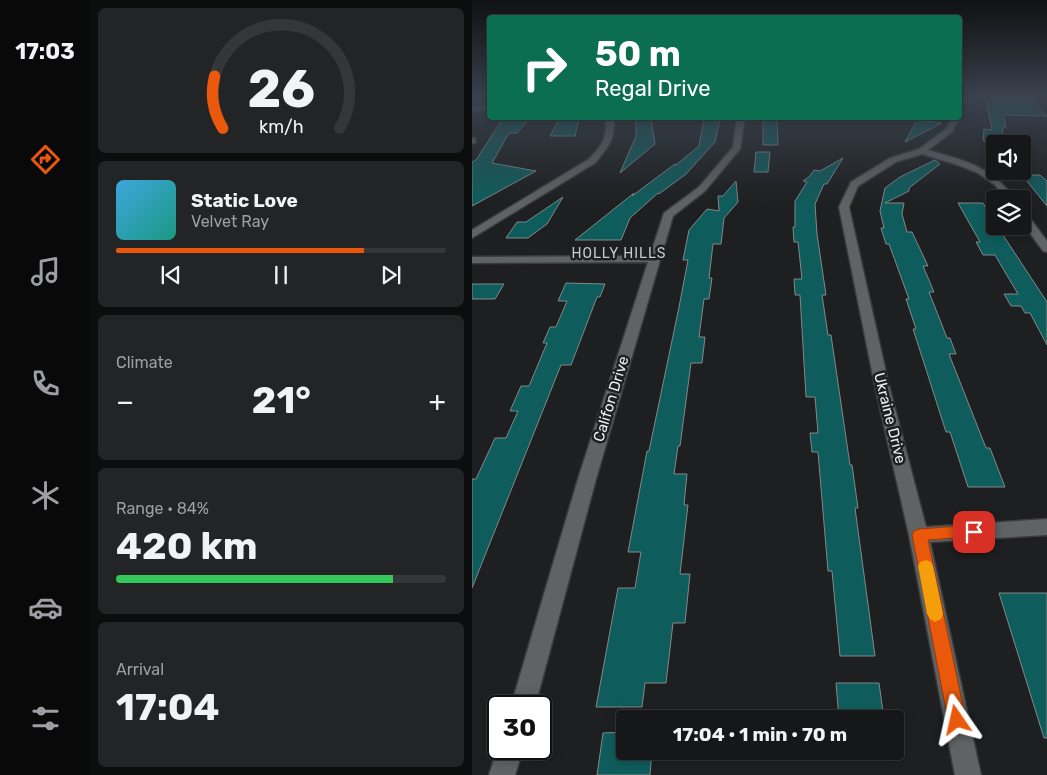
<!DOCTYPE html>
<html lang="en">
<head>
<meta charset="utf-8">
<style>
	body { margin:0; font-family:Rubik,sans-serif; background:#232425; color:#f1f3f6; height:100vh; display:flex; flex-direction:column; font-size:19px; white-space:nowrap }
	* { box-sizing:border-box; margin:0 }
	p { font-size:16px; color:#9e9fa2 }
	.icon { flex:none; width:28px; height:28px; fill:none; stroke:currentColor; stroke-width:2; stroke-linecap:round; stroke-linejoin:round }
	.map { position:relative; flex:1; overflow:hidden }
	.side { display:flex; flex-direction:column; gap:8px; padding:8px; background:#0c0d0d; width:382px }
	.side>* { flex:none }
	.banner { position:absolute; left:15px; top:15px; width:475px; height:105px; border-radius:5px; box-shadow:0 2px 12px #0003,0 0 0 1px #353637; background:#0b6e4f; color:#fff; overflow:hidden }
	.controls { position:absolute; left:514px; top:135px; display:grid; gap:10px }
	.controls a { display:grid; place-items:center; width:45px; height:45px; border-radius:5px; background:#161718; box-shadow:0 2px 12px #0003,0 0 0 1px #353637; font-size:25px }
	.speed { position:absolute; left:15px; top:695px; display:flex; gap:10px; font-size:25px; font-weight:700; text-align:center }
	.speed>* { display:grid; place-content:center; width:65px; height:65px; border-radius:50%; background:#161718; box-shadow:0 2px 12px #0003,0 0 0 1px #353637; line-height:1 }
	.speed .limit { border:2px solid #111; border-radius:8px; background:#fff; color:#111 }
	.pin { position:absolute; display:grid; place-items:center; width:42px; height:42px; color:#fff; margin:-21px; border-radius:10px; box-shadow:0 2px 8px #0006 }
	.me { position:absolute; width:55px; margin:-28px; rotate:349deg; stroke-linejoin:round; filter:drop-shadow(0 0 4px #0008) }
	.turn { display:flex; align-items:center; gap:18px; height:105px; padding:0 25px; font-size:22px }
	.turn .icon { width:65px; height:65px; stroke-width:2.5 }
	.turn b { display:block; font-size:35px; line-height:42px }
	.big { font-size:38px; font-weight:700; line-height:1.1 }
	.side .tile { flex:1; display:flex; flex-direction:column; justify-content:center; gap:8px; min-width:0; padding:0 18px; border-radius:8px; background:#232425 }
	.side .dial { align-items:center; gap:0 }
	.dial svg { height:130px; overflow:visible; fill:none; stroke:#353637; stroke-width:7; stroke-linecap:round; text-anchor:middle }
	.dial text { fill:#f1f3f6; stroke:none }
	.song { display:flex; align-items:center; gap:15px }
	.cover { width:60px; height:60px; border-radius:8px; background:linear-gradient(135deg,hsl(200 70% 55%),hsl(170 70% 35%)) }
	.played { height:5px; border-radius:2px; background:linear-gradient(90deg,#ea580c 75%,#353637 75%) }
	.keys { display:flex; justify-content:space-around; direction:ltr }
	.heat { display:flex; justify-content:space-between; align-items:center; font-size:28px; direction:ltr }
	.charge { height:8px; border-radius:4px; background:linear-gradient(90deg,#34c759 84%,#353637 0) }
	.trip { position:absolute; left:144px; top:710px; width:288px; height:50px; border-radius:5px; background:#161718; box-shadow:0 2px 12px #0003,0 0 0 1px #353637; font-weight:700; line-height:50px; text-align:center }
	main { display:flex; flex:1; min-height:0 }
	.tab-bar { display:flex; flex-direction:column; width:90px; justify-content:space-around; align-items:center; background:#09090a; color:#9e9fa2 }
	.tab-bar .icon { width:35px; height:35px }
	.tab-bar .on { color:#ea580c }
	.tab-bar b { font-size:22px; color:#f1f3f6 }
	.map>svg:first-child { display:block }
	.building { fill:#0f5c5c; stroke:#848888 }
	.lines { fill:none; stroke-linecap:round; stroke-linejoin:round }
	.minor-casing { stroke:#393b3c; stroke-width:3 }
	.minor { fill:#606364; fill-rule:evenodd }
	.route { fill:#ea580c; stroke:#983908 }
	.slow { fill:#f59e0b }
	.labels { text-anchor:middle; stroke-width:5; stroke-linejoin:round; paint-order:stroke }
	.far-neighbourhood-label { font-size:14px; letter-spacing:1px; fill:#c6cacb; stroke:#1d1f20 }
	.street-label { font-size:15px; fill:#eceeef; stroke:#1d1f20 }
</style>
</head>
<body>
<main>
<nav class="tab-bar">
<b>17:03</b>
<svg class="icon on" aria-label="directions" viewBox="0 0 24 24"><path d="M12 3l9 9-9 9-9-9zM9 14v-3h6M13 9l2 2-2 2"/></svg>
<svg class="icon" aria-label="music" viewBox="0 0 24 24"><path d="M9 18V5l10-2v13"/><circle cx="6" cy="18" r="3"/><circle cx="16" cy="16" r="3"/></svg>
<svg class="icon" aria-label="phone" viewBox="0 0 24 24"><path d="M5 4h4l2 5-3 2q2 4 5 5l2-3 5 2v4C11 20 4 13 5 4z"/></svg>
<svg class="icon" aria-label="climate" viewBox="0 0 24 24"><path d="M12 3v18M4 7l16 10M4 17L20 7"/></svg>
<svg class="icon" aria-label="car" viewBox="0 0 24 24"><path d="M5 17H2v-5l4-1 3-4h7l3 4 3 1v5h-3M9 17h6M6 11h13"/><circle cx="7" cy="17" r="2"/><circle cx="17" cy="17" r="2"/></svg>
<svg class="icon" aria-label="filters" viewBox="0 0 24 24"><path d="M4 7h16M4 17h16"/><circle cx="9" cy="7" r="2"/><circle cx="15" cy="17" r="2"/></svg>
</nav>
<section class="side">
<div class="tile dial"><svg viewBox="0 0 100 80">
<path d="M14 69A42 42 0 1 1 86 69"/>
<path d="M14 69A42 42 0 0 1 9 37" stroke="#ea580c"/>
<text x="50" y="56" font-size="32" font-weight="700">26</text>
<text x="50" y="72" font-size="11">km/h</text>
</svg></div>
<div class="tile">
<div class="song"><i class="cover"></i><div><b>Static Love</b><p>Velvet Ray</p></div></div>
<div class="played"></div>
<div class="keys"><svg class="icon" aria-label="previous" viewBox="0 0 24 24"><path d="M18 5L8 12l10 7zM5 5v14"/></svg><svg class="icon" aria-label="pause" viewBox="0 0 24 24"><path d="M8 5v14M16 5v14"/></svg><svg class="icon" aria-label="next" viewBox="0 0 24 24"><path d="M6 5l10 7-10 7zM19 5v14"/></svg></div>
</div>
<div class="tile"><p>Climate</p>
<div class="heat"><a>−</a><b class="big">21°</b><a>+</a></div>
</div>
<div class="tile"><p>Range · 84%</p><b class="big">420 km</b><div class="charge"></div></div>
<div class="tile"><p>Arrival</p><b class="big">17:04</b></div>
</section>
<div class="map">
<svg width="575" height="775" viewBox="0 0 575 775">
	<rect width="100%" height="100%" fill="#1d1f20"/>
	<path class="building" d="M 511,97 L 555,97 L 575,116 L 531,115 L 534,127 L 531,127 L 529,144 L 522,144 L 521,151 L 511,140 L 512,129 L 520,130 L 514,100 Z
		M 31,118 L 58,118 L 45,133 L 37,133 L 20,163 L 64,171 L 0,206 L 0,162 L 4,160 Z
		M 291,118 L 305,118 L 306,145 L 291,145 Z
		M 107,119 L 103,136 L 78,136 L 87,120 Z
		M 179,119 L 183,144 L 148,173 L 164,136 L 164,120 Z
		M 232,119 L 248,119 L 243,142 L 214,174 L 187,194 L 186,193 L 158,218 L 149,240 L 103,240 L 162,193 L 160,196 L 203,164 L 204,165 L 227,146 Z
		M 445,120 L 470,123 L 433,142 Z
		M 284,152 L 298,152 L 296,172 L 282,172 Z
		M 371,158 L 355,184 L 352,184 L 343,204 L 345,234 L 354,295 L 350,295 L 356,335 L 359,335 L 378,465 L 380,465 L 386,508 L 383,508 L 403,656 L 368,656 L 360,571 L 356,571 L 346,452 L 340,452 L 338,433 L 346,433 L 343,397 L 334,397 L 328,295 L 323,295 L 322,279 L 330,279 L 326,242 L 322,242 L 321,227 L 323,227 L 323,201 L 335,182 L 331,181 L 337,177 L 342,170 L 348,171 Z
		M 463,160 L 468,164 L 437,188 L 437,191 L 413,203 L 432,203 L 430,214 L 435,232 L 440,232 L 456,266 L 451,266 L 462,292 L 457,292 L 475,338 L 478,338 L 484,354 L 477,354 L 514,448 L 518,448 L 533,487 L 496,487 L 478,432 L 474,432 L 452,363 L 441,329 L 444,329 L 434,299 L 437,299 L 417,244 L 414,244 L 409,228 L 412,228 L 408,211 L 413,188 L 428,177 Z
		M 550,175 L 568,175 L 575,181 L 575,206 Z
		M 264,181 L 266,202 L 252,218 L 249,244 L 241,244 L 237,278 L 240,278 L 237,299 L 232,299 L 227,337 L 233,337 L 230,363 L 219,363 L 208,446 L 206,446 L 202,474 L 215,474 L 212,505 L 216,505 L 208,574 L 218,574 L 213,623 L 201,623 L 194,683 L 173,683 L 170,707 L 124,707 L 146,588 L 163,588 L 169,552 L 156,552 L 175,451 L 177,451 L 207,307 L 216,260 L 211,260 L 217,230 L 235,209 L 247,211 L 246,196 L 251,196 Z
		M 91,197 L 75,224 L 56,238 L 34,238 L 45,222 L 54,222 Z
		M 486,203 L 511,203 L 522,222 L 522,226 L 525,226 L 575,302 L 575,345 L 558,313 L 553,313 L 549,306 L 539,306 L 532,294 L 546,294 L 523,255 L 511,255 L 504,242 L 508,242 Z
		M 94,283 L 133,284 L 128,297 L 125,297 L 99,365 L 89,365 L 0,588 L 0,479 L 4,479 L 23,438 L 34,438 L 46,411 L 38,411 L 49,386 L 57,386 L 75,343 L 71,343 L 78,327 L 84,327 L 95,301 L 86,301 Z
		M 0,284 L 32,284 L 23,299 L 0,299 Z
		M 527,593 L 575,593 L 575,738 L 572,738 Z
		M 364,683 L 407,683 L 412,719 L 367,719 Z
		M 152,732 L 152,751 L 180,751 L 178,775 L 125,775 L 131,733 Z"/>
	<g class="lines">
		<g class="minor-casing">
			<path id="minor" d="M 18,106 L 18,110 L 0,111 L 0,107 Z
				M 133,118 L 141,118 C 145,137 135,149 123,163 L 0,238 L 0,230 L 117,159 C 129,147 137,136 133,118 Z
				M 265,118 L 273,118 L 268,149 L 233,191 L 201,216 L 124,479 L 63,706 L 39,706 L 106,479 L 176,262 L 0,263 L 0,257 L 178,256 L 192,213 L 227,187 L 261,147 Z
				M 480,118 L 487,118 L 480,132 L 456,150 C 494,161 519,166 543,199 L 533,199 L 523,185 L 506,173 L 486,165 L 450,154 L 424,162 L 386,186 L 377,207 L 417,386 L 454,527 L 575,519 L 575,535 L 458,542 L 509,775 L 483,775 L 437,535 L 403,386 L 367,207 L 379,182 L 418,158 L 447,149 L 474,129 Z
				M 0,138 L 3,138 L 4,142 L 0,144 Z
				M 550,212 L 554,213 L 575,241 L 575,252 L 571,251 L 550,222 Z
				M 26,747 L 26,749 L 51,749 L 43,775 L 17,775 Z"/>
		</g>
		<use href="#minor" class="minor"/>
	</g>
	<linearGradient id="sky" x2="0" y2="1"><stop stop-color="#101112"/><stop offset="0.47" stop-color="#3a424e"/><stop offset="1" stop-color="#3a424e" stop-opacity="0"/></linearGradient>
	<rect width="575" height="205" fill="url(#sky)"/>
	<path class="route" d="M 502,525 L 507,527 L 509,532 L 507,536 L 456,540 L 494,720 L 491,726 L 485,729 L 478,726 L 476,720 L 440,535 L 442,531 L 447,529 Z"/>
	<path class="slow" d="M 454,560 L 459,562 L 461,566 L 471,614 L 469,619 L 463,622 L 458,619 L 455,614 L 446,566 L 448,562 Z"/>
	<g class="labels">
		<g class="far-neighbourhood-label">
			<text x="147" y="258">HOLLY HILLS</text>
		</g>
		<g class="street-label">
			<text transform="translate(139 399) rotate(-73)" y="5">Califon Drive</text>
			<text transform="translate(418 418) rotate(76)" y="5">Ukraine Drive</text>
		</g>
	</g>
</svg>
<div class="controls">
<a><svg class="icon" aria-label="sound" viewBox="0 0 24 24"><path d="M4 9h4l5-4v14l-5-4H4zM17 9q2 3 0 6"/></svg></a>
<a><svg class="icon" aria-label="layers" viewBox="0 0 24 24"><path d="M12 4l9 5-9 5-9-5zM3 14l9 5 9-5"/></svg></a>
</div>
<div class="speed"><div class="limit">30</div></div>
<div class="pin" style="left:502px;top:532px;background:#d93025"><svg class="icon" aria-label="arrive" viewBox="0 0 24 24"><path d="M6 21V4h12l-3 4 3 4H6"/></svg></div>
<svg class="me" style="left:485px;top:720px" viewBox="-20 -20 40 40"><path d="M0-17L14 15 0 8-14 15z" fill="#ea580c" stroke="#fff" stroke-width="4"/></svg>
<div class="trip">17:04 · 1 min · 70 m</div>
<div class="banner">
<div class="turn"><svg class="icon" aria-label="right" viewBox="0 0 24 24"><path d="M7 20v-9h11M14 6l5 5-5 5"/></svg><div><b>50 m</b>Regal Drive</div></div>
</div>
</div>
</main>
</body>
</html>
